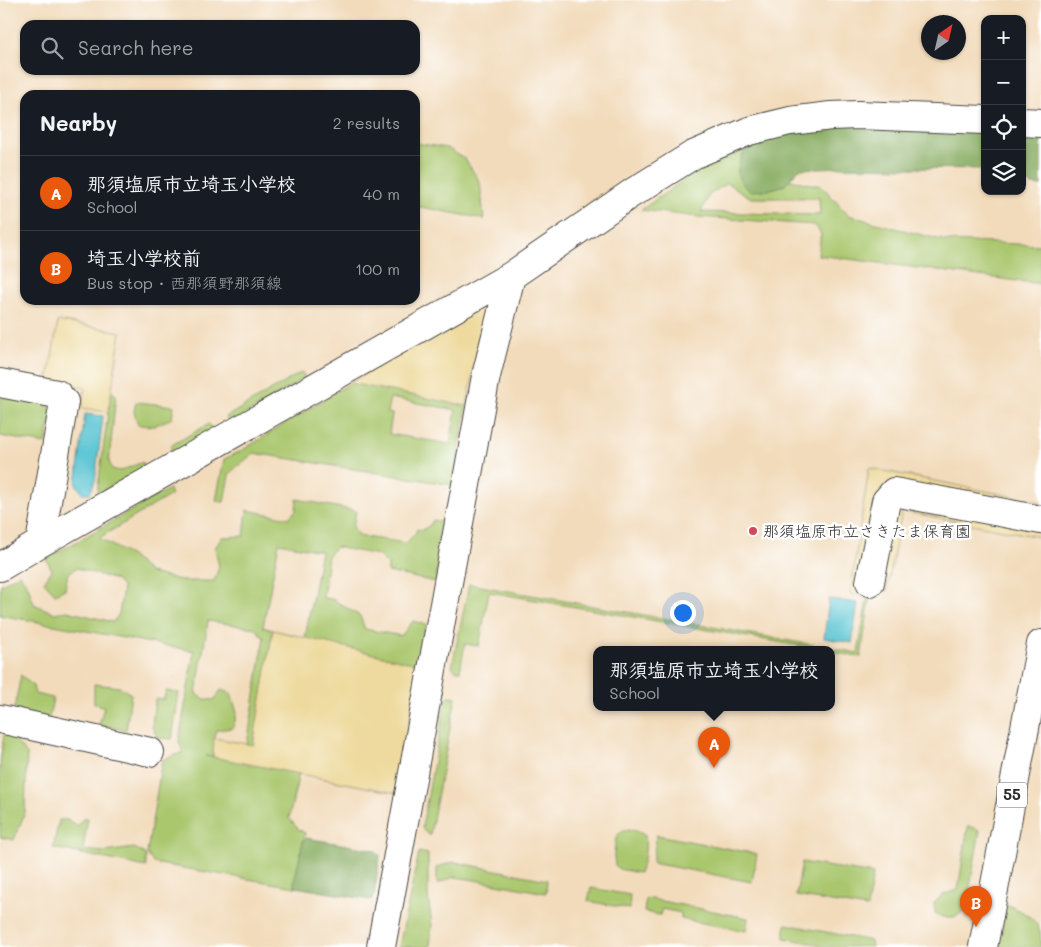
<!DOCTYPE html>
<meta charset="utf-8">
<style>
body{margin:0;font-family:Mali,"Klee One",sans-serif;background:#20242c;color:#f1f3f6}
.controls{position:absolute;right:15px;top:15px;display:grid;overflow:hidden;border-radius:10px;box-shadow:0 1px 4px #0004}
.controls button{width:45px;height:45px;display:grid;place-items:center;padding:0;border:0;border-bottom:1px solid #363941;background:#171b24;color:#f1f3f6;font:25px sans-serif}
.compass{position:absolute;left:921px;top:15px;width:45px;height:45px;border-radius:50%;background:#171b24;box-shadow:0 1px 4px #0004;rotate:34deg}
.you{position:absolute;left:682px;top:612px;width:18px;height:18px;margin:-12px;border:4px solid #fff;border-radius:50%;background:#1a73e8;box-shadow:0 0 0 8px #1a73e833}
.badge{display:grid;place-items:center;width:32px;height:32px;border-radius:50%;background:#ea580c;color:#fff;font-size:16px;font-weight:700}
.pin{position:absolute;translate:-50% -41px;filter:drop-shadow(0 1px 2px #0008)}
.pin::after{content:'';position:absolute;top:26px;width:18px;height:15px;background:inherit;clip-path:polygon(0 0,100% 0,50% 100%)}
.popup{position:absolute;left:593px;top:646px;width:242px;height:65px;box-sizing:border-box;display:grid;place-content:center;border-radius:10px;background:#171b24;filter:drop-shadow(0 1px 4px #0005);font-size:16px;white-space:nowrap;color:#9ea1a6}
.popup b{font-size:19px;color:#f1f3f6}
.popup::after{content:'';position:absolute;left:50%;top:100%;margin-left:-10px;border:10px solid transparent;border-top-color:#171b24}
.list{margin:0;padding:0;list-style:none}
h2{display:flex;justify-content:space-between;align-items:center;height:65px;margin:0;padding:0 20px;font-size:21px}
h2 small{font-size:16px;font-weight:400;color:#9ea1a6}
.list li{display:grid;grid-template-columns:32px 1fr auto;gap:15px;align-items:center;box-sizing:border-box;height:75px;padding:0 20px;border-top:1px solid #363941}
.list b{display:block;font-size:19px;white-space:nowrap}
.list p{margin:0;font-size:16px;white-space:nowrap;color:#9ea1a6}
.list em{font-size:16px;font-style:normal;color:#9ea1a6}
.icon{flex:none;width:28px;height:28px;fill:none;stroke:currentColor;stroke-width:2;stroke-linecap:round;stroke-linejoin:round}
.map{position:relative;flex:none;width:1041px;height:947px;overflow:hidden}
.search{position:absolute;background:#171b24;box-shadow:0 1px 4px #0004;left:20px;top:20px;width:400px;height:55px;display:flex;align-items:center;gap:12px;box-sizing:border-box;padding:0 18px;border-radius:15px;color:#9ea1a6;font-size:19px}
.panel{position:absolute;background:#171b24;box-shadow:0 1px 4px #0004;left:20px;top:90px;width:400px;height:215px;border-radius:15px}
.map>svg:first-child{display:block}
.green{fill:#aac76e;stroke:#6a794c;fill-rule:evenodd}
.forest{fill:#87ac61;stroke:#596c46}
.sand{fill:#eeda9e;stroke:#8c8264}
.water{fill:#57c3d1;stroke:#41777e}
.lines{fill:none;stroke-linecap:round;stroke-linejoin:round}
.minor-casing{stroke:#494541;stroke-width:30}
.major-casing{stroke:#494541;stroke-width:30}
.minor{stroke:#fff;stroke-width:28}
.major{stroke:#fff;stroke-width:28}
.poi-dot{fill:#d1495b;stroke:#fff;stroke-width:2}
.labels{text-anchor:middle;stroke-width:5;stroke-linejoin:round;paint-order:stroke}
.shield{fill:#fff;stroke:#6b6b6b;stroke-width:1}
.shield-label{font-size:15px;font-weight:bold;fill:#2b2b2b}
.poi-label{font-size:16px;fill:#2b2b2b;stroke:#fff;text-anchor:start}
</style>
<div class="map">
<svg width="1041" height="947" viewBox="0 0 1041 947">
<rect width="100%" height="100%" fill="#fff"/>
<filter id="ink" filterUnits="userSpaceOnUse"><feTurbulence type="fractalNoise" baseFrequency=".02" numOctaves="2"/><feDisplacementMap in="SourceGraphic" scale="10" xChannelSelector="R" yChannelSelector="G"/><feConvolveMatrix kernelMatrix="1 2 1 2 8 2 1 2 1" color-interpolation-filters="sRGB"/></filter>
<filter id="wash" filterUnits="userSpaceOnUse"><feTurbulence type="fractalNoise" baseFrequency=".0096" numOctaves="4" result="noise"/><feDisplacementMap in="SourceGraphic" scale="20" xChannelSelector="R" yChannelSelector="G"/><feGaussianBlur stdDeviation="1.12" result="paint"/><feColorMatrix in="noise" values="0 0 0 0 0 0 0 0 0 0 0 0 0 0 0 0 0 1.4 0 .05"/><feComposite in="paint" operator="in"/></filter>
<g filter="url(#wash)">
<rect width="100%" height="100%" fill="#f2dbbb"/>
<path class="green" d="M415,143L447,148L465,159L480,182L484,219L415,206Z
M748,149L742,156L785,185L790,180L822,186L848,215L887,226L946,241L1041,245V284L818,255L821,234L815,225L699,217L641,210L701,168ZM727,183L751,198H819L820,215L701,212L709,195Z
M302,372L305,378L230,424L226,417Z
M350,383L467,406L453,485L254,453L234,469L229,475L224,502L216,501L224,459L241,451ZM390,398L456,410L450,444L389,434L392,414L387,413Z
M111,391L116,395L109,461L112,469L120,471L143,462L145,468L97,494Z
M0,397L48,404L52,414L46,444L0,436Z
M136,402L174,406L172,418L154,426L138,425L134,411Z
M209,424L214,431L174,453L170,446Z
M169,489L171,495L99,538L131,556L150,573L184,581H214L219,567L215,548L222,537L244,536L247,510L289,518L296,510L297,499L356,511L353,527L358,536L406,543L415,534L417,529L423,530L431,524L433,520L443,522L445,526L435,582L388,572V565L378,555L336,547L328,555L323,598L332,599L360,616L365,629L401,636L413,621L427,625L420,665L305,638L321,551L279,543L263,627L273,630L253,745H247L264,638L255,628L208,621L196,694L205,699L214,700L221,690L231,693L237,713L233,728L216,730L213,757L206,756L299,773L289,818L298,829L305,833L295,887L153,863L147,853L162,760L183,752L179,742L194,651L0,615V585L19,574L28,586L34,604L54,613L67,611L113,622L119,614L123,588L116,580L77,568L68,573L65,589L55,594L44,582L52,570L46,559Z
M469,584L858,653L867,599L870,597L861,657L832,652V649H818L489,592L479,646L465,644L460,671H457L452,667Z
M21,675L33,686L35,694L53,698L49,718L14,710Z
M94,684L120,687L131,694L126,730L99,725L104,707L94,703Z
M166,691L179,693L172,739L157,738L152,726L155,699H164Z
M451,696L456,697L430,835L427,834L422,827L446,698Z
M4,735L14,736L17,743L27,754L25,812L14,840L0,837V761Z
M84,818H88L83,850L104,852L135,848L146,855V867L53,848L59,820H68L77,826Z
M968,826L980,830L966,909L956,917H942L935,913L934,903L944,894L958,890Z
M623,830H634L645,835C646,849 645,861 639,873L619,869L615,865L614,856L616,837Z
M657,835L757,854L752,882L652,863Z
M419,852L428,854V895L432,926L430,947H399Z
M454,862L547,880L546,893L469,879L454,877L437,884V867Z
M802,862L873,874L867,908L796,896Z
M591,888L630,895L629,909L588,901Z
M646,898L748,918L746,931L681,919V913L662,909L660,915L644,912Z
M1006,904C1019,910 1035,916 1040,931C1041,935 1041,942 1041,947H1000Z
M786,924L871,941L872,947H823L816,944L784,938Z"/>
<path class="forest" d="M826,123L985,129V169L840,167L799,169L785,185L768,190L750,191C741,183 735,177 739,165C740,161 741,157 743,154C757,136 805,128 826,123Z
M1022,131L1041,132V186L1032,185L1022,178Z
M306,838L375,850L380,856L374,896L371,900L295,887L294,882L303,841Z"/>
<path class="sand" d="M479,306L485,307V312L467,406L350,383Z
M58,321L121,332L108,412L82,408L85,387L48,380Z
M869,468L1041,502L1040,537L902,511L887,590L865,597L850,594Z
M273,630L420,665L396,793L213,757L214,738L253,745Z"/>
<path class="water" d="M85,414L103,416L95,481L90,493H82L76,484Z
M829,599L858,603L852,643L824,638Z"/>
</g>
<g filter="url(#ink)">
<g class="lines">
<defs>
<path id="minor" d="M1022,122L1041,123
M0,383L57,394L64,402L40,543
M0,567L40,543L511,276L632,193L693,155L749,131L790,121L831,116L858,115L985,120
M870,582L886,501L894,492L1041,520
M0,719L150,752
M381,947L486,376L511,276"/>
<path id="major" d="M983,947L1041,644"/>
</defs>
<use href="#minor" class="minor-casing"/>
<use href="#major" class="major-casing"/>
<use href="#minor" class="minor"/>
<use href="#major" class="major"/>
</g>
</g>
<circle class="poi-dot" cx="753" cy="531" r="5"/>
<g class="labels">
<rect class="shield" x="997" y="782.5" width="30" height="25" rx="4"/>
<g class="shield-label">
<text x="1012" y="800">55</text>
</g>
<g class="poi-label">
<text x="763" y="537">那須塩原市立さきたま保育園</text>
</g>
</g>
</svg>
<div class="controls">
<button>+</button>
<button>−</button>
<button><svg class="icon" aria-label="locate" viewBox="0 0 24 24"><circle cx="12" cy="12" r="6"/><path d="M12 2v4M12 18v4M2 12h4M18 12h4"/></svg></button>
<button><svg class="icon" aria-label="layers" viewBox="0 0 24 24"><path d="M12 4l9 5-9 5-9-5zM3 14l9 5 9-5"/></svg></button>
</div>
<svg class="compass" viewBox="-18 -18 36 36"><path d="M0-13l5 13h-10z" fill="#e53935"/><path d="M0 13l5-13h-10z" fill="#9ea1a6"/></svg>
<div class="you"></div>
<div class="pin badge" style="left:714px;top:768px">A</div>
<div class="popup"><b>那須塩原市立埼玉小学校</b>School</div>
<div class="pin badge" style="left:976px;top:927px">B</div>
<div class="search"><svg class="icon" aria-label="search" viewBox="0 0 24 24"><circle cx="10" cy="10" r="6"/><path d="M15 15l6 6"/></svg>Search here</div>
<section class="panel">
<h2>Nearby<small>2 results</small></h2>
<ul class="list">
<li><span class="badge">A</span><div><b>那須塩原市立埼玉小学校</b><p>School</p></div><em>40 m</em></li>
<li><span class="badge">B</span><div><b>埼玉小学校前</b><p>Bus stop · 西那須野那須線</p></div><em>100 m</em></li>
</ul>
</section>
</div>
